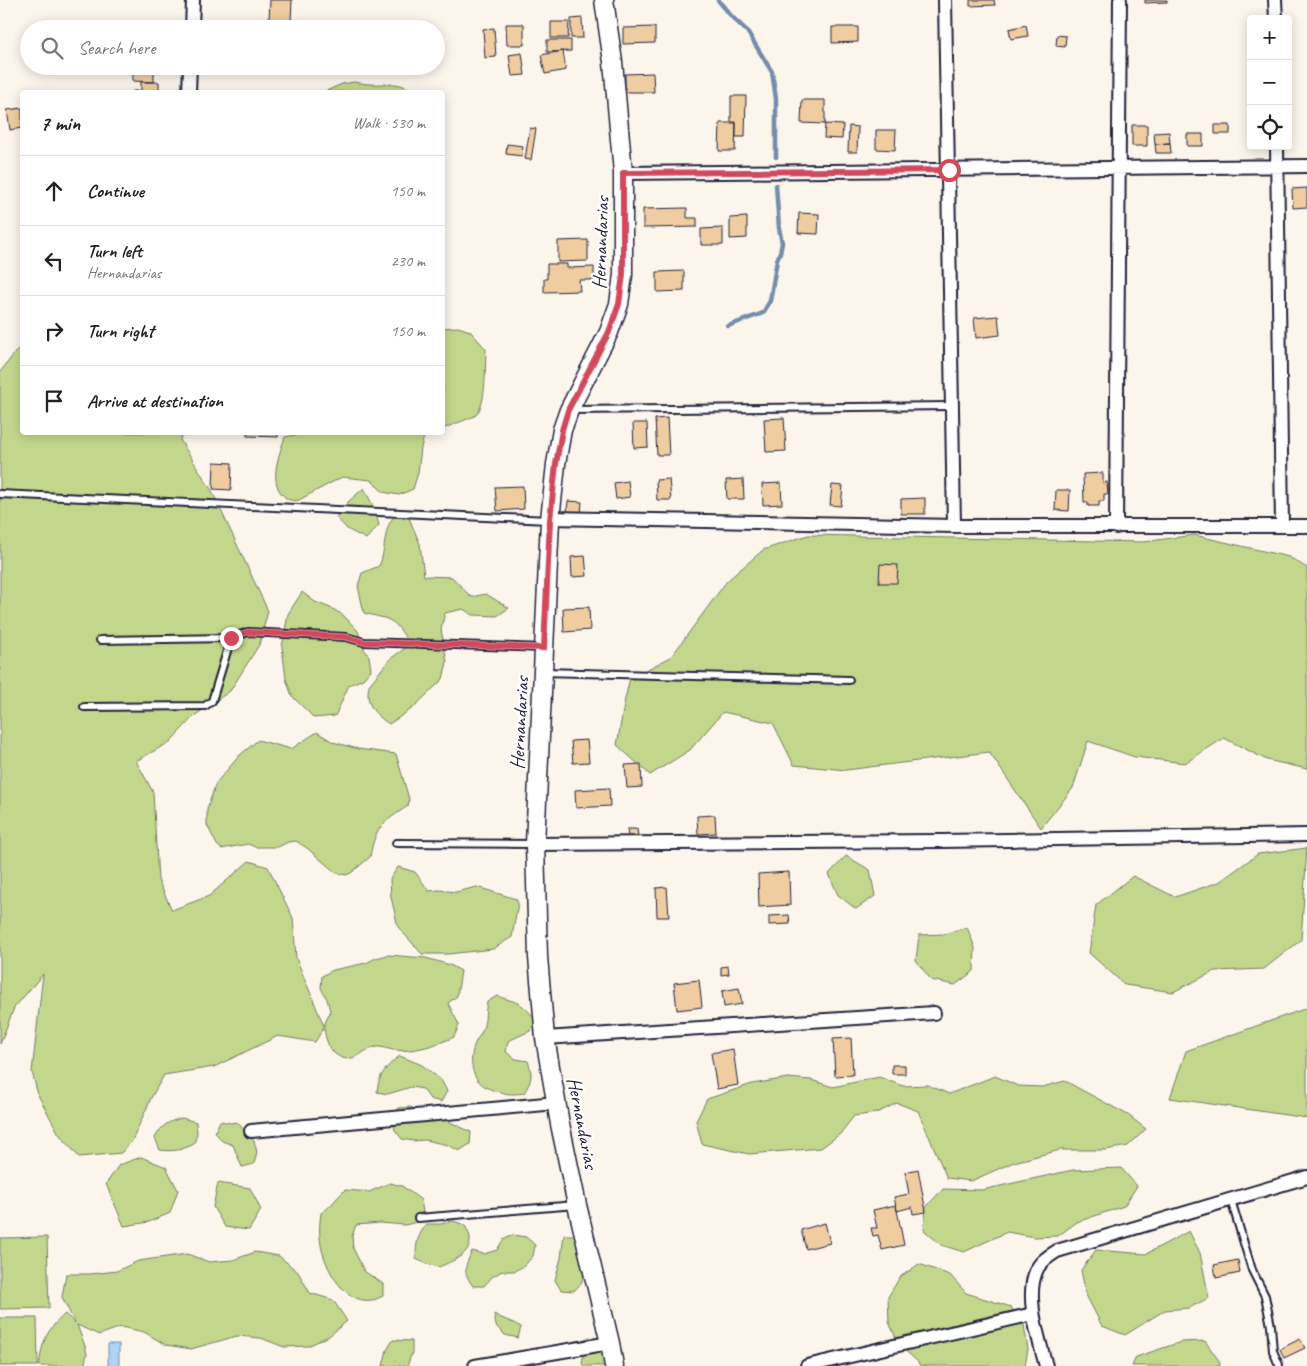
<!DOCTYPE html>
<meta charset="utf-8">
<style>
body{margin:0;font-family:Caveat,sans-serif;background:#f2f2f2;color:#222}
.controls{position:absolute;right:15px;top:15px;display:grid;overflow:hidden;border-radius:5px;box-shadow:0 2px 12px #0003}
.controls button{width:45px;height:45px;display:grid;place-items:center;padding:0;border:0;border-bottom:1px solid #e0e0e0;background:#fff;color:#222;font:25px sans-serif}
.stop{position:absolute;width:15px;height:15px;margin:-11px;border:4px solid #d1495b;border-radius:50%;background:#fff}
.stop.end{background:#d1495b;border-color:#fff;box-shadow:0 1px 5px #0008}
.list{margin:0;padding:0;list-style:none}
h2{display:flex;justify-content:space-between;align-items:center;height:65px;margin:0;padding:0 20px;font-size:21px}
h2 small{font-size:16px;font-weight:400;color:#767676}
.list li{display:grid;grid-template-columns:32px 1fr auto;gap:15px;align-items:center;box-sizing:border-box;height:70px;padding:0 20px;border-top:1px solid #e0e0e0}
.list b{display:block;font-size:19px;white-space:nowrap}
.list p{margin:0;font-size:16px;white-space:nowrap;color:#767676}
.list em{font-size:16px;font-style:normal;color:#767676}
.icon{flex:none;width:28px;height:28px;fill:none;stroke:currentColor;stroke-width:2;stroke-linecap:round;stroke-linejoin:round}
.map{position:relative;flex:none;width:1307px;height:1366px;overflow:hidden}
.search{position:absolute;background:#fff;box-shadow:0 2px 12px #0003;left:20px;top:20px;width:425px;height:55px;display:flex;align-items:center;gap:12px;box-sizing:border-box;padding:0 18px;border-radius:28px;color:#767676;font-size:19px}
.panel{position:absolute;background:#fff;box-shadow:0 2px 12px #0003;left:20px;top:90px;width:425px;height:345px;border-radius:5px}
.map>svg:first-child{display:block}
.green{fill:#c3d78c;stroke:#727c64}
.water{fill:#abd4f6;stroke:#748dab}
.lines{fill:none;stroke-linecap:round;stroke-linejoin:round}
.stream{stroke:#748dab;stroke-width:4.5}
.building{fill:#efcda0;stroke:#22223b}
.lane-casing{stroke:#22223b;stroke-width:10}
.street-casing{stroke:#22223b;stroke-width:16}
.secondary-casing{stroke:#22223b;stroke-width:21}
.lane{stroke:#fff;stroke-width:6}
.street{stroke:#fff;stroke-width:12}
.secondary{stroke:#fff;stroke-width:18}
.route{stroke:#d1495b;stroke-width:6}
.labels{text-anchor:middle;stroke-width:4.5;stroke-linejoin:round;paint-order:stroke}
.street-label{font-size:20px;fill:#22223b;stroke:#fff}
</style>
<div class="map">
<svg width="1307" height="1366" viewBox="0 0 1307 1366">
<rect width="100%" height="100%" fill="#fcf5ec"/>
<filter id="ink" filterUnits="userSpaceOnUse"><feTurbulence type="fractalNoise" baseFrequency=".02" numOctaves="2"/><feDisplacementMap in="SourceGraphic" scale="10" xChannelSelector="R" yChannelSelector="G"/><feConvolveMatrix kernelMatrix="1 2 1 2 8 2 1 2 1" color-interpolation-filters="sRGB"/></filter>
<g filter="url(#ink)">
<path class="green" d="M354,82C360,83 365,84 370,84C386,85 400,80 413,92H324L342,84Z
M458,327L470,331L486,349C485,364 487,404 476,415C472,418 448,426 443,429V328Z
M22,344V432L183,433L180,440L212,491L268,611L259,645L230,691L194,716L170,742L136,761L153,792L158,880L172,910L209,896L249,861L268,867L293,918L296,958L324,1026L330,1011L327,999L321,988L322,976L333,970L366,963L376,958L388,955L426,958L450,965L461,971L457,996L448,1003L459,1025L454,1037C439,1044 412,1053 394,1050C386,1049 380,1045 372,1048C361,1052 352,1063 340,1057C329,1052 325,1038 324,1027L315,1042L278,1036L214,1067L164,1075L152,1096L132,1141L121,1153L79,1157L59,1134L38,1095L32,1072L43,974L14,1008L0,1044V372Z
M308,433V432L433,433L424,436L421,448L418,473L413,489L399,495L383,492L371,480L342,477L297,501C293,500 288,500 286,498C267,484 279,455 285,437Z
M364,488L375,510L379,525L366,539L347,529L336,517L348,502Z
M397,514L409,518L420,544L424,576L452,577L471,597L486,594L509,608L497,616L473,615L463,609L445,613L441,629L447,662L443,679L413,708L389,724C374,714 365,704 369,685L390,659L404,649L406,639C401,630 395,621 384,618C377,616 371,615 364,613L358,586L362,573L379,566C387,550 382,525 397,514Z
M808,535L1143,542L1194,535L1289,557L1307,568V769L1267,760L1224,738L1185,763L1135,757L1088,741L1073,788L1041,828L989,752L846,770L794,765L773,723L723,712L690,750L650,775L617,745L625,699L630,678L671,657L727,581L763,550Z
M302,592L315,602L333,609L344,616L358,631L364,649L369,656L371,670L363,679L349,685L335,716L314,718L292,696L286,679L282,647L288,614Z
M317,732L333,742L358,749L396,754L409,799L408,806C384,822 375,826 370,857L351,873L346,875L335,872L307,848L296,841L288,842L278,847H255L248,844L221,849L217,845L207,825V809L216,783L240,755L258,740L291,749Z
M1307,848L1301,940L1264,969L1215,971L1173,992L1125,985L1089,953L1096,905L1133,876L1175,897L1219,882L1258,854Z
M846,856L870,870L875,896L856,909L838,895L829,874Z
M398,867L415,872L429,891L439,890L456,892L477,887L516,899L518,903L512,937L493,949L448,954H422L398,927L391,897L390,879Z
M967,927L975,948L974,971L955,985L931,980L916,960L919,935L944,934Z
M497,996C518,1003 523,1002 536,1021L530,1031L508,1041L506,1052L516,1059L528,1061C533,1075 532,1080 524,1093C510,1095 507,1094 493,1090C473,1084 468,1065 474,1046C476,1039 483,1033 484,1025C486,1018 485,1010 487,1002Z
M1307,1008V1118L1170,1098L1186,1051Z
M400,1056L422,1065L441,1080L447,1091L441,1102L430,1099L423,1089L411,1087L388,1094L377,1092C378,1076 387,1065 400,1056Z
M995,1076L1018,1086L1042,1087L1065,1081L1128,1115L1146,1129L1128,1146L1105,1150H1060L1014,1162L971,1181L947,1178L918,1111L897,1103L877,1113L854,1116L840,1134L821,1148L749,1154L702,1144L696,1121L707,1099L752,1084L788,1078L811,1080L833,1087L879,1077L903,1086L928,1085L949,1094Z
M410,1107L448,1121L471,1132L470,1144L459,1151L448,1145L425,1140L413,1141L402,1139L395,1130L392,1118L399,1108Z
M182,1118L196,1122L197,1133L194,1144C182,1150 173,1152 160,1150L155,1138C162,1125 167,1122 182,1118Z
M220,1121L231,1123L237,1122L254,1141L257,1152L254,1164L242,1167L233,1145L222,1141L215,1132Z
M141,1157L166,1167L178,1190L170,1213L149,1222L124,1226L106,1184L119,1165Z
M1121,1168L1137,1186L1124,1206L1077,1222L1058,1236L1034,1237L1007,1232L964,1252L941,1245L924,1230L926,1207L943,1189L982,1190L1073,1170Z
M218,1183L250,1188L261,1210L249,1230L225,1227L213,1207Z
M390,1183L402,1186L421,1200L423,1212L417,1222L405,1225L380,1223L356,1225L352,1236L353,1248L364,1271L383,1284V1296C380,1297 376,1300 372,1300C342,1305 321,1261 320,1237C319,1229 320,1221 321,1213C331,1207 336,1198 345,1190L369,1192Z
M453,1221L465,1225C466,1228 469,1233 470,1237C472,1255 452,1261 439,1267L427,1264L416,1259C416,1243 417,1236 427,1224H441Z
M1189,1231L1200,1253L1209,1298L1189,1308L1165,1310L1125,1335L1102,1326L1086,1295L1081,1270L1096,1250L1146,1254Z
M513,1235L526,1237L535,1245L533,1256L524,1266L514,1271H502L492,1277L484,1286H473C462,1271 465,1267 472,1251L484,1254L497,1250L503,1240Z
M564,1235H576C580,1247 587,1269 582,1281C581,1285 576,1288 574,1291L561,1290L555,1280L561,1258Z
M47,1237L49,1308L0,1309V1238Z
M255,1252L279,1256L298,1272L310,1293L333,1300L347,1321L329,1336L308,1346L284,1347L261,1338L237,1336L191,1349L166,1345L144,1332L121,1327L99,1335L77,1325L85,1346L87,1354L84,1366H39C43,1340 45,1332 65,1314L75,1323L62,1297L66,1274H90L117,1271L138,1261L187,1254L209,1262L233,1260Z
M919,1264L950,1275L966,1293L1011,1307L1024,1325L1028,1349L1025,1366H920L918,1362L899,1345L889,1322L888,1297L900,1277Z
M494,1314C503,1320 512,1321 521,1327L518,1338L505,1335L496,1326Z
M0,1318H37L38,1366H0Z
M590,1337L602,1343L607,1366H584L582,1364L584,1351L579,1341Z
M393,1340L412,1341V1353L407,1366H383L387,1350Z
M1205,1341L1220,1362V1366H1132L1136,1357L1181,1342Z"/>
<path class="water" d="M108,1344H119V1366H108Z"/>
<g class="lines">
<path class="stream" d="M718,0L732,17L747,31L772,72L776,99V157
M728,326L763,313L770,301L777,260L780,253L782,243L779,228L776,185"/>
</g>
<path class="building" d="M270,0H292L291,21L269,20Z
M970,0H994L995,5L970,6Z
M1145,0H1167V2L1145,3Z
M582,18L583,38H571V19Z
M551,22H569L568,38H551Z
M506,24H524V45H507Z
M1026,25L1028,36L1011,39L1009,29Z
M655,27V43L623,44V28Z
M832,27H858V42L832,43Z
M494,28L496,57L485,58L483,29Z
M1057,35L1066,36L1065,47L1056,46Z
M547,40H571V51L547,52Z
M563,51L566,70L545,74L541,55Z
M522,53L525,75L512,76L509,55Z
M133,66H154V82L133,81Z
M653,73L654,92H625V74Z
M141,82H159V92H133V91H141Z
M731,96H746L745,137H736V122H731Z
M802,100H825V124L801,123Z
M22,108V128L10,130L7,110Z
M720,123H736L735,151H719Z
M825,124L843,125L842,139L824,138Z
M1132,125H1147V146H1132Z
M1215,125H1230V134H1215Z
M849,126L858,127L857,152H848Z
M530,128L536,129L531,160L525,159Z
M876,130H896L895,150L876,149Z
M1169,132L1170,143L1155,144L1154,133Z
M1187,134H1203V146H1187Z
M1170,143L1171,153H1156L1155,144Z
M507,144L523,146L522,156L506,154Z
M1307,188V207L1293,208L1292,189Z
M687,208V218H697V227L643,228V209Z
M799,213L819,214L818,234L798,233Z
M747,217V238L730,239V218Z
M723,228V245H701V229Z
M588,240V261L558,262V241Z
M547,264H567V268L594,267V280H579L580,291L544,292V279H547Z
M684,271V291L657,292V272Z
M998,316L1000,335L976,338L974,318Z
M667,418L669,455H657L655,419Z
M784,418L786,451L766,452L764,419Z
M633,423H647L648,447L634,448Z
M247,432H278V437L247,436Z
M214,462L232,463L231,490L213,489Z
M1103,473V483L1107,482L1108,494H1104V501H1099V506H1088V502H1084L1083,474Z
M669,479L671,500H657L656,480Z
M743,479L744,499H727L726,480Z
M628,481L630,497L616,499L614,483Z
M781,483L782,504L763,505L762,484Z
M832,485L843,486L841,506L830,505Z
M523,486L524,509L497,511L495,487Z
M1056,490H1070L1069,511L1055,510Z
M925,498V514H901V499Z
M568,501L582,502L581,513L567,512Z
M585,556L587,576L572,577L571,557Z
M880,564L898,565L897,583H879Z
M589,607L590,630L564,632L563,608Z
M587,740L589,762L573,763L571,741Z
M641,764L642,787L627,788L625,765Z
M609,788L610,806L576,808L575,790Z
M715,815L716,833L698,834L697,816Z
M627,829H637L638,837H628Z
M789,872L790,905L759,907L758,874Z
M667,887L669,917H657L656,888Z
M789,915L790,924L769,925V916Z
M728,966L729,974L721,975V967Z
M699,980L702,1007L677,1010L674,983Z
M739,988L742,1004L724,1007L722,991Z
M851,1038L853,1075L835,1076L833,1039Z
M733,1049L738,1085L717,1089L711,1053Z
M892,1065H905V1074H892Z
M918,1169L926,1212L913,1214L912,1207L897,1211L894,1197L909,1194L905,1172Z
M896,1205L904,1245L882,1250L878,1235L873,1236L871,1228H877L873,1210Z
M825,1223L830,1243L806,1249L801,1230Z
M1238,1260L1240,1273L1216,1278L1214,1265Z
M1300,1339L1305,1348L1284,1358L1280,1349Z"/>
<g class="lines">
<defs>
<path id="lane" d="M571,410L953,406
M0,494L548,520
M100,640L231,638L248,632L346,637L364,642L544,648
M543,672L849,680
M84,707L205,706L212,701L231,638
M396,843L535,844
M1231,1200L1252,1270L1265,1296L1271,1326L1273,1351L1279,1365
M418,1218L576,1205"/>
<path id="street" d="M945,0L954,526
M1275,0L1276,19
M192,29L193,0
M189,92L190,66
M1277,146L1282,526
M623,173L1307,166
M550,518L954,526H1307
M1116,527L1120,0
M535,844L941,841L1307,835
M545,1038L934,1013
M251,1131L556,1103
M475,1366L610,1343
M807,1366L1033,1314
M1046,1366C1039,1339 1024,1296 1037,1269C1041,1261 1049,1256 1057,1251L1307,1177"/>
<path id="secondary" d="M604,0L613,62L623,173V275L619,304L609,332L569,410L562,430L556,464L550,520L535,844L538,957L545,1038L560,1124L577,1205L610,1343L614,1366"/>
</defs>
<use href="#lane" class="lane-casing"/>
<use href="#street" class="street-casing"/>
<use href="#secondary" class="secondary-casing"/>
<use href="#lane" class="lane"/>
<use href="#street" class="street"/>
<use href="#secondary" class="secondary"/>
</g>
</g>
<g class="lines" filter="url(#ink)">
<path class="route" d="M231,638L248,632L346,637L364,642L544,648L550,520L556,464L562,430L568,410L609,332L619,304L623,275V173L949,170"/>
</g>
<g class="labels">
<g class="street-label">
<text transform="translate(600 243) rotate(-88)" y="7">Hernandarias</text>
<text transform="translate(519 723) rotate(-87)" y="7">Hernandarias</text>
<text transform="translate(583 1123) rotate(79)" y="7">Hernandarias</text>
</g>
</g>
</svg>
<div class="controls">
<button>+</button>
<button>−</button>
<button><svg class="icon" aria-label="locate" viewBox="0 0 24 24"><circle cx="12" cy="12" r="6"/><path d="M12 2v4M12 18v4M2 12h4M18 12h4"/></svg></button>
</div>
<div class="stop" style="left:949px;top:170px"></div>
<div class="stop end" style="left:231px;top:638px"></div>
<div class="search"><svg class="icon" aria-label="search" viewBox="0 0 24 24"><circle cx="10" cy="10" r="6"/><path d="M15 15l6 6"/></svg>Search here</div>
<section class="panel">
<h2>7 min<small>Walk · 530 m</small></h2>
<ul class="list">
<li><svg class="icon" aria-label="ahead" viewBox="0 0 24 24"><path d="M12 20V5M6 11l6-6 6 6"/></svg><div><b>Continue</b></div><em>150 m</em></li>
<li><svg class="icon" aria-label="left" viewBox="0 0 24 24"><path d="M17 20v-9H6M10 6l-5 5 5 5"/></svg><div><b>Turn left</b><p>Hernandarias</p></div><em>230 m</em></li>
<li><svg class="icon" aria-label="right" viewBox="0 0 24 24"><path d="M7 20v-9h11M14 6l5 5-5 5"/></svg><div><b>Turn right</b></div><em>150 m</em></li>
<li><svg class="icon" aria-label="arrive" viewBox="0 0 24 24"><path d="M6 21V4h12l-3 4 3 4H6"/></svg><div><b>Arrive at destination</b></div></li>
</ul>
</section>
</div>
